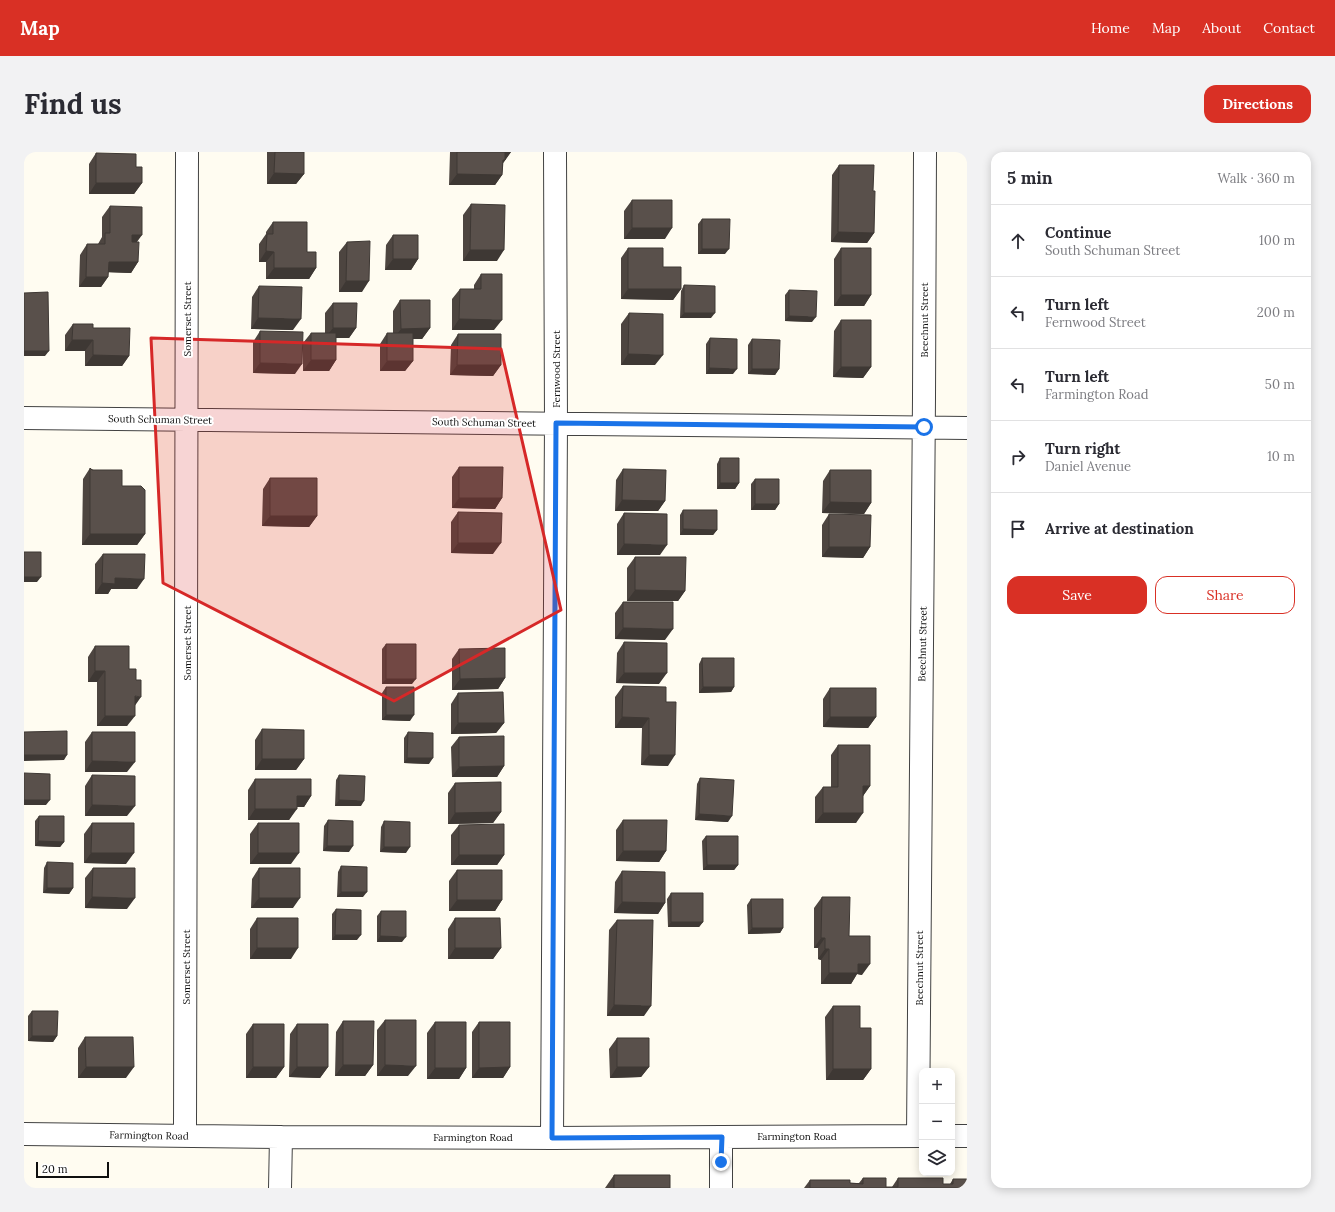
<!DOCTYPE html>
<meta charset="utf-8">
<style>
body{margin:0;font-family:Lora,serif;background:#f2f2f3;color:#2b2b33}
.controls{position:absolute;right:12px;bottom:12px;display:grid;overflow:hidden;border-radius:8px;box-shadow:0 2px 10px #0003}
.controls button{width:36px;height:36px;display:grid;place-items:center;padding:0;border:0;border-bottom:1px solid #e1e1e2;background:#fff;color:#2b2b33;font:20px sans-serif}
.scale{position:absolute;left:12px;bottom:10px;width:73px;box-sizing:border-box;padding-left:4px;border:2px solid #0f0f0f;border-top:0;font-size:11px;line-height:14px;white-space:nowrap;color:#0f0f0f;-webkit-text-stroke:3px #fff;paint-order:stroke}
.stop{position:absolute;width:12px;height:12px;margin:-9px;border:3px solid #1a73e8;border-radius:50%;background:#fff}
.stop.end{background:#1a73e8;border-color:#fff;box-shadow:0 1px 4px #0008}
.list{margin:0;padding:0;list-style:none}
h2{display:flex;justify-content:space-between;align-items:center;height:52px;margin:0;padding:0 16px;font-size:17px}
h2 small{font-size:13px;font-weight:400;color:#7c7c81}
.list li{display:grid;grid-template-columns:26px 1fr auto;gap:12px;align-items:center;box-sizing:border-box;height:72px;padding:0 16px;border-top:1px solid #e1e1e2}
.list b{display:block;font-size:15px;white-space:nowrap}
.list p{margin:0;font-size:13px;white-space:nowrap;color:#7c7c81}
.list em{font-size:13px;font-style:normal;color:#7c7c81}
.actions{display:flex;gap:8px;padding:12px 16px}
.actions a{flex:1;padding:9px 0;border:1px solid #d93025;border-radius:12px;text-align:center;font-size:14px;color:#d93025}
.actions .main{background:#d93025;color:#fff}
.icon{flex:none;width:22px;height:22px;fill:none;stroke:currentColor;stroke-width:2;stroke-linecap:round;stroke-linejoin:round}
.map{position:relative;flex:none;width:943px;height:1036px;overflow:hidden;border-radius:12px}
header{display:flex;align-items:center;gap:24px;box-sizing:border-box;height:56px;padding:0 20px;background:#d93025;color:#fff}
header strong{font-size:19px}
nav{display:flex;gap:22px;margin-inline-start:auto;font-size:14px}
.intro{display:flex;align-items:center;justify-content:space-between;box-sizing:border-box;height:96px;padding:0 24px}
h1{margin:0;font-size:28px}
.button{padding:10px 18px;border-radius:12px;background:#d93025;color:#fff;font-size:14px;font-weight:700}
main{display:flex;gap:24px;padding:0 24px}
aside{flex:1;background:#fff;border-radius:12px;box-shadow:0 2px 10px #0003}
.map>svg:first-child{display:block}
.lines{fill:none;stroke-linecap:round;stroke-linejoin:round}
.street-casing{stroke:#424242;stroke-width:24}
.street{stroke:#fff;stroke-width:22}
.wall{fill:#4d4540}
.shaded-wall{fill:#3e3834}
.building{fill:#59504b;stroke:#3e3834}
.route{stroke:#1a73e8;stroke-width:5}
.marked{fill:#d62828;fill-opacity:0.2;stroke:#d62828;stroke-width:3;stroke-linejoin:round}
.labels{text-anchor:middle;stroke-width:4;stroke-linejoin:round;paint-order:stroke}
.street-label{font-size:10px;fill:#0f0f0f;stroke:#fff}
</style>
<header>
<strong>Map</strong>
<nav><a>Home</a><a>Map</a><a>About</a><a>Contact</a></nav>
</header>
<div class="intro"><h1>Find us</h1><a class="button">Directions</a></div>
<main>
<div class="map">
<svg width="943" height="1036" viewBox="0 0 943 1036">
<rect width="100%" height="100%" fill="#fffcf1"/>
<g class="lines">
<defs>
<path id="street" d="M0,266L943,276
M0,982L257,985L528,986L898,984
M161,983L163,0
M894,984L900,246L901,0
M928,984H943
M528,986L532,271L531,0
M256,1036L257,985
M697,1036V985"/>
</defs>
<use href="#street" class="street-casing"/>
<use href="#street" class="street"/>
</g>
<path class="wall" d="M243,0H280V22L272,32H243Z
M426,0H487L480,10L479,11L478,23L471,33H425Z
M72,1L112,15L118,31L110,42H65V12Z
M815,13L849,39L850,81L843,91L807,90L808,23Z
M608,48L641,87H600V59Z
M447,52L473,109H439V63Z
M86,54L113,90L114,110L107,121L84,120V125L77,135H55L56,103L63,92H74L78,85V65Z
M678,67L701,102H674V72Z
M249,70L283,100L292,116L285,127H242V110H235V92L242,82V80Z
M369,83L394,107L387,118H361L362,93Z
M323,90L338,140H315V100Z
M604,96L639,115L657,137L649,148L597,147V106Z
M817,96L847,143L840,154H810V107Z
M457,122L470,178H428V147L436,137H450V133Z
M660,133L687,166H656L657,139Z
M235,134L269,178L227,177L228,145Z
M765,138L788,170L761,169V143Z
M376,148L406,176L398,187H389V209L381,219H356V192L363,181H369V159Z
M309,151L332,176L325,186H312V208L305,219H279V191L287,181H301V161Z
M605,161L631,213H597V172Z
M817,168L847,215L839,226L809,225L810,179Z
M49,172L69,176L105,204L98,214H61V199H41V183Z
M236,179L271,222L229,221V190Z
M434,182L477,213L469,224L426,223L427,193Z
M686,186L709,222H682V192Z
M728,187L755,217L751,223L724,222V193Z
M696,306L715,331L711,337H693V312Z
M435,315L478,346L471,357L428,356V325Z
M66,316L98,334L121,382L113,393H58L59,327Z
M599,317L641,349L634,359H591L592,328Z
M806,318L847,351L840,362L798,361L799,329Z
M246,326L293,364L285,375L238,374L239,337Z
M731,327L755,352L751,358H727V332Z
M659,358L693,378L689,383H656V363Z
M434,360L469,402L427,401V370Z
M600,361L636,403H593V372Z
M805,362L846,395L839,406L798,405V373Z
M79,402L113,437H87L84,442H71V412Z
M611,405L661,439L654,449H603V416Z
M599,450L641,488L591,487V461Z
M600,490L635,532L592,531L593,501Z
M362,492L388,532H358V497Z
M71,494L105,517L111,554L103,574H73V530H64V505Z
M435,497L481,526L474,537L428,538V507Z
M678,506L710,535L707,540L675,541V512Z
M599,534L642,550L644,614L617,613L618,576H591V545Z
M362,535L386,569L358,568V541Z
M806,536L852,565L844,576L799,575V547Z
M434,541L480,571L472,581L427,582V552Z
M238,577L280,607L272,618H231V588Z
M68,580L103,620H61V590Z
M384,580L405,612L380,611V586Z
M435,585L480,614L473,625H428L427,595Z
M814,593L846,634L839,644L832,671H791V645L799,635H807V603Z
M68,623L103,664H61V634Z
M315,623L337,654H311L312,628Z
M676,626L704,670L671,668L673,632Z
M231,627L287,644L280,655H273L265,668H224V638Z
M431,631L477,660L469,671L424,672V641Z
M15,664L40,690L36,695L11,694V669Z
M304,668L325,700L299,699L300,674Z
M599,668L642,699L635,710L592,709V678Z
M360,669L382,701L356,700L357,675Z
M68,671L102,712L60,711V682Z
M234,671L267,712H226V682Z
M435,673L480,703L473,713H427V683Z
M682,684L714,713L710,718H679L678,689Z
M23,710L49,736L45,742L19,741L20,716Z
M317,714L339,745H313L314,720Z
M69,716L103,757L61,756V726Z
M235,716L269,756H227L228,727Z
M433,718L478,748L471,759H425V729Z
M598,719L641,751L634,762L590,761L591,730Z
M647,741L679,770L675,775H644L643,747Z
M798,745L825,784L838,823L833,822L827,832H797V808L794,807V796H790V756Z
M727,747L759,776L756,781L724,782L723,753Z
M312,757L333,788H308V762Z
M357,759L378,790H353V764Z
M233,766L267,807H226V777Z
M431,766L477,796L469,807H424V777Z
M593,768L620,864H583L585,778Z
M809,854L836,876L847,917L839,928H802L801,865Z
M8,859L33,884L29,890L4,889V864Z
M361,868L384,924H353V878Z
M319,869L349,913L341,924H311L312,880Z
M411,870L442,916L435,927H403V881Z
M455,870L486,915L479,926H448V880Z
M229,872L260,915L252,926H222V882Z
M273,872L304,915L296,926L265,925L266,882Z
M61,885L102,926H54V896Z
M593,886L625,915L617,925L586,926L585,897Z
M590,1023L646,1036H581Z
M839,1026L862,1035H868L874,1026L919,1032H926L929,1027L943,1036H780L786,1028L826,1031H835Z"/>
<path class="shaded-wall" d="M480,0H487L473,19Z
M250,21L280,22L272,32H243Z
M433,22L478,23L471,33H425Z
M72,31H118L110,42H65Z
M608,76H648L641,87H600Z
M814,80L850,81L843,91L807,90Z
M108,83H118L110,94H101Z
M678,97H705L701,102H674Z
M446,98H480L473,109H439Z
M242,99L250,100L242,110H235Z
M369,107H394L387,118H361Z
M85,110H114L107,121L77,120Z
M250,116H292L285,127H242Z
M62,125H84L77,135H55Z
M322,129H345L338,140H315Z
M604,137H657L649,148L597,147Z
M817,143H847L840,154H810Z
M660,161H691L687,166H656Z
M765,164L792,165L788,170L761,169Z
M234,166L277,167L269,178L227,177Z
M435,167L478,168L470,178H428Z
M309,176H332L325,186H301Z
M406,176L398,187H369L377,177Z
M48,188H69L61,199H41Z
M0,199H25L21,204H0Z
M604,202L639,203L631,213H597Z
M69,203L105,204L98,214H61Z
M287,208H312L305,219H279Z
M363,209H389L381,219H356Z
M236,211L278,212L271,222L229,221Z
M433,213H477L469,224L426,223Z
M817,215H847L839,226L809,225Z
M685,216L713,217L709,222H682Z
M728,217H755L751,223L724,222Z
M696,331H715L711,337H693Z
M435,346H478L471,357L428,356Z
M598,348L641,349L634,359H591Z
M806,350L847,351L840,362L798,361Z
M731,352H755L751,358H727Z
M246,364H293L285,375L238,374Z
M659,377L693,378L689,383H656Z
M66,382H121L113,393H58Z
M434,391H477L469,402L427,401Z
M600,392L643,393L636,403H593Z
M805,395H846L839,406L798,405Z
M0,425H17L13,430H0Z
M91,426L120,427L113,437H87L84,442H71L78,431Z
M611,438L661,439L654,449H603Z
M599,476L649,477L641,488L591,487Z
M71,519H81L73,530H64Z
M600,521H643L635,532L592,531Z
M481,526L474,537L428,538L436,527Z
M362,527H392L388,532H358Z
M679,535H710L707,540L675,541Z
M111,544L117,545L110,555Z
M362,563H390L386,569L358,568Z
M81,564H111L103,574H73Z
M598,565L625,566L618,576H591Z
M806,565H852L844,576L799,575Z
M434,571H480L472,581L427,582Z
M0,603H43L40,608L0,609Z
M625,603H651L644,614L617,613Z
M383,606H409L405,612L380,611Z
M238,607H280L272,618H231Z
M68,609L111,610L103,620H61Z
M480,614L473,625H428L435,615Z
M839,634H846L839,644Z
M273,644H287L280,655H265Z
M0,648H26L22,653H0Z
M315,648L340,649L337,654H311Z
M68,653L111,654L103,664H61Z
M231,657H273L265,668H224Z
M477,660L469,671L424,672L431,661Z
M799,661H839L832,671H791Z
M675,662L708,664L704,670L671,668Z
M14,689L40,690L36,695L11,694Z
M303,694H329L325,700L299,699Z
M360,695H386L382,701L356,700Z
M599,699H642L635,710L592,709Z
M67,701H110L102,712L60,711Z
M234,701H275L267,712H226Z
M435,703H480L473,713H427Z
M683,713H714L710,718H679Z
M23,736H49L45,742L19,741Z
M317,740H343L339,745H313Z
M68,745L111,746L103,757L61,756Z
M235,746H276L269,756H227Z
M433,748H478L471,759H425Z
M598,750L641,751L634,762L590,761Z
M647,770H679L675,775H644Z
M728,776H759L756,781L724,782Z
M311,783H337L333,788H308Z
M356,784L382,785L378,790H353Z
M797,786H801L794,796H790Z
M233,796H274L267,807H226Z
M431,796H477L469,807H424Z
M801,797H805L797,808L794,807Z
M834,812H846L838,823L833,822L827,832H797L805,821Z
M590,853L627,854L620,864H583Z
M8,884H33L29,890L4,889Z
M319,913H349L341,924H311Z
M361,913L392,914L384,924H353Z
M62,915H110L102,926H54Z
M229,915H260L252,926H222Z
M273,915H304L296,926L265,925Z
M486,915L479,926H448L455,916Z
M593,915H625L617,925L586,926Z
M411,916H442L435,927H403Z
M809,917H847L839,928H802Z"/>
<path class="building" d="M251,0H280V22L250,21Z
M433,0H481V8H479L478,23L433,22Z
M72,1L112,2V15H118V31H72Z
M815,13H850L849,39H851L850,81L814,80Z
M608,48H648V76H608Z
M447,52L481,53L480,98H446Z
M86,54L118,55V83H108V90H115L114,110H85L84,125H62L63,92H81V81H86Z
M678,67H706L705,97H678Z
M249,70H283V100H292V116H250V100L242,99L243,82H249Z
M369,83H394V107H369Z
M346,89L345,129H322L323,90Z
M604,96H639V115H657V137H604Z
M817,96H847V143H817Z
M457,122H478V168L435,167L436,137H457Z
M660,133L691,134V161H660Z
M235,134L278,135L277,167L234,166Z
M765,138L793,139L792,165L765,164Z
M24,140L25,199H0V141Z
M376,148H406V176L377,177Z
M309,151H333L332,176H309Z
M605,161L639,162V203L604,202Z
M817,168H847V215H817Z
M49,172H69V176H106L105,204L69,203V188H48Z
M236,179L279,180L278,212L236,211Z
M287,181H312V208H287Z
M363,181H389V209H363Z
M434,182H477V213H433Z
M686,186L713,187V217L685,216Z
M728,187L756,188L755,217H728Z
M696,306H715V331H696Z
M435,315H479L478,346H435Z
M66,316L68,318H98V334H117L121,338V382H66Z
M599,317L642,318L641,349L598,348Z
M806,318H847V351L806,350Z
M246,326H293V364H246Z
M731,327H755V352H731Z
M659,358H693V378L659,377Z
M434,360L478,361L477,391H434Z
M600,361L643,362V393L600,392Z
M805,362L847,363L846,395H805Z
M0,400H17V425H0Z
M79,402H121L120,427L91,426V432L78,431Z
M611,405H662L661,439L611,438Z
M599,450H649V477L599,476Z
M600,490L643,491V521H600Z
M362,492H392V527H362Z
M71,494H105V517H112V528H117V545L111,544V564H81V519H71Z
M481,496V526L436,527L435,497Z
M678,506H710V535H679Z
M599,534L642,535V550H652L651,603H625V566L598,565Z
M362,535H390V563H362Z
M806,536H852V565H806Z
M479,540L480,571H434V541Z
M238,577L280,578V607H238Z
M43,579V603H0V580Z
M68,580H111V610L68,609Z
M384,580L409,581V606H383Z
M480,584V614L435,615V585Z
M814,593H846V634H839V661H799V635H814Z
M0,621L26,622V648H0Z
M68,623L111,624V654L68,653Z
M315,623L341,624L340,649L315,648Z
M676,626L710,628L708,664L675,662Z
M231,627H287V644H273V657H231Z
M477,630V660L431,661V631Z
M15,664H40V690L14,689Z
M304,668L329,669V694H303Z
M599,668H643L642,699H599Z
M360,669L386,670V695H360Z
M68,671H110V701H67Z
M234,671H275V701H234Z
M480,672V703H435V673Z
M682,684H714V713H683Z
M23,710L49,711V736H23Z
M317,714L343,715V740H317Z
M69,716H111V746L68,745Z
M235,716H276V746H235Z
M433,718H478V748H433Z
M598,719L641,720V751L598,750Z
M647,741H679V770H647Z
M798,745H826L825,784H846V812H834V821H805V797H801V786H797Z
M727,747H759V776H728Z
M312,757L337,758V783H311Z
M357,759H382V785L356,784Z
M233,766H274V796H233Z
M431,766H476L477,796H431Z
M593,768H629L627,854L590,853Z
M809,854H836V876H847V917H809Z
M8,859H34L33,884H8Z
M361,868H392V914L361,913Z
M319,869H350L349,913H319Z
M411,870H442V916H411Z
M455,870H486V915L455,916Z
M229,872H260V915H229Z
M273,872H304V915H273Z
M61,885H109L110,915H62Z
M593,886H625V915H593Z
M590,1023H646V1036H590Z
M839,1026H862V1035H874V1026H919V1032H929V1027H943V1036H786V1028H826V1031L839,1032Z"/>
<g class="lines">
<path class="route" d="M697,1010L698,985L528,986L532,271L900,275"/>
</g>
<path class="marked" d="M127,186L477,197L537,458L370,549L139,431Z"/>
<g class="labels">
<g class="street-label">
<text transform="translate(163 167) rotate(-90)" y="4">Somerset Street</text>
<text transform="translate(900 168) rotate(-90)" y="4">Beechnut Street</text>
<text transform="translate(532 217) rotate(-90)" y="4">Fernwood Street</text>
<text transform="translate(136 267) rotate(1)" y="4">South Schuman Street</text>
<text transform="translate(460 270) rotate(1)" y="4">South Schuman Street</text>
<text transform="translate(163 491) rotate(-90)" y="4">Somerset Street</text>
<text transform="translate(898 492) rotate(-89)" y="4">Beechnut Street</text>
<text transform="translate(162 815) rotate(-90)" y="4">Somerset Street</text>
<text transform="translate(895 816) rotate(-90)" y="4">Beechnut Street</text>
<text transform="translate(125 983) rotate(1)" y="4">Farmington Road</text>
<text x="773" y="988">Farmington Road</text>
<text x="449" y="989">Farmington Road</text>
</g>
</g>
</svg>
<div class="controls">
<button>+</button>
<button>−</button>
<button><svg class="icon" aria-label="layers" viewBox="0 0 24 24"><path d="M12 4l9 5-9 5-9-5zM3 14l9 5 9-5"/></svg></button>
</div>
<div class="scale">20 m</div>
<div class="stop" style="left:900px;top:275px"></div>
<div class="stop end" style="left:697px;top:1010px"></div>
</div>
<aside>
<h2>5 min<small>Walk · 360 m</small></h2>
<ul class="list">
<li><svg class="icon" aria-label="ahead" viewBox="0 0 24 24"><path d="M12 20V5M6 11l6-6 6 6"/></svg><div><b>Continue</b><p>South Schuman Street</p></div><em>100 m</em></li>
<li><svg class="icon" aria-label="left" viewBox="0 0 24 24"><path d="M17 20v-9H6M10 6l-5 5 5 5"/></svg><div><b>Turn left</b><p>Fernwood Street</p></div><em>200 m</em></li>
<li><svg class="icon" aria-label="left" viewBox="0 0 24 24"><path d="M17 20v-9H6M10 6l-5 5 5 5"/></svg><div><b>Turn left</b><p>Farmington Road</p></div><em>50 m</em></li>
<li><svg class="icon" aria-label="right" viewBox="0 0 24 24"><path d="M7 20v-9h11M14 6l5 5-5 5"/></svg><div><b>Turn right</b><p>Daniel Avenue</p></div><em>10 m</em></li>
<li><svg class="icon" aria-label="arrive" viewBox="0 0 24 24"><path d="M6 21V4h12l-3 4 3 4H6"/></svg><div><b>Arrive at destination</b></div></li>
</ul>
<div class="actions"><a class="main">Save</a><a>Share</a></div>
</aside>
</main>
